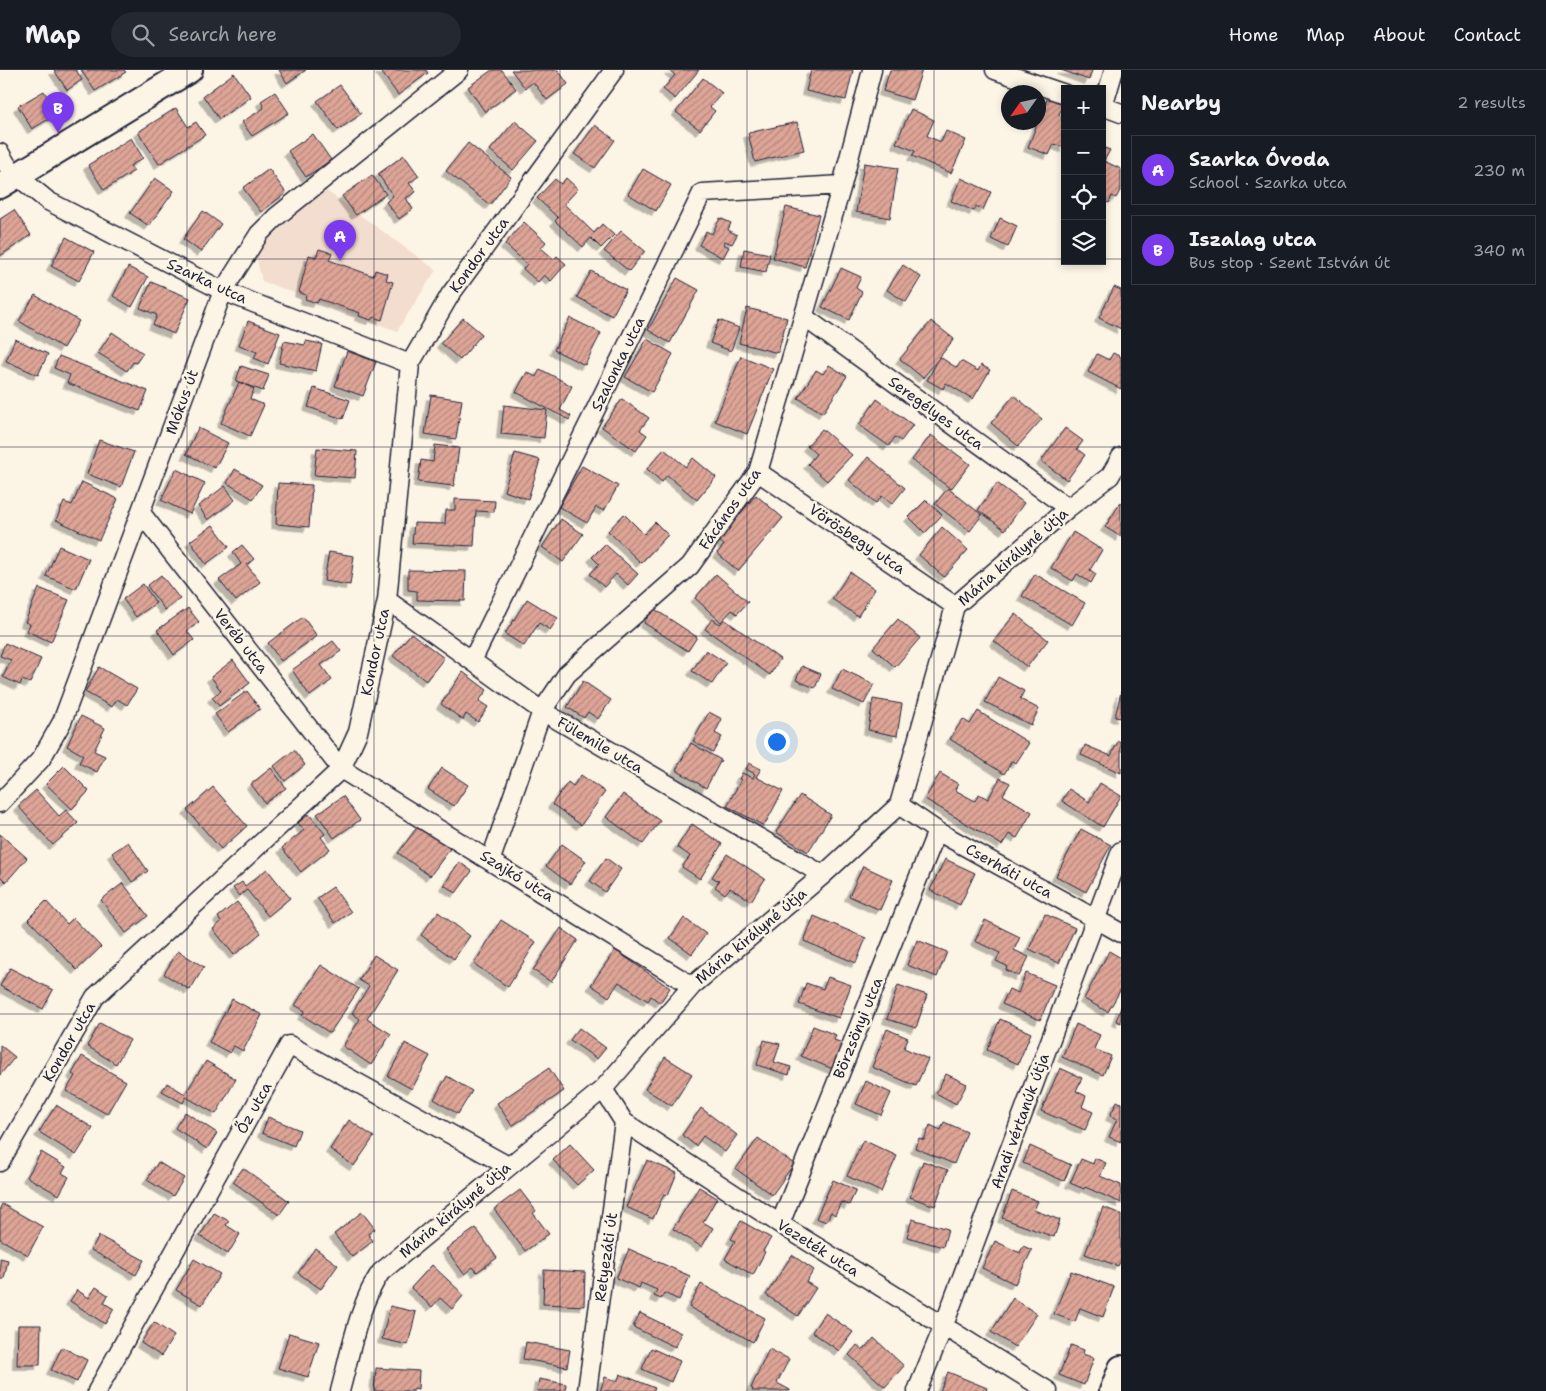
<!DOCTYPE html>
<meta charset="utf-8">
<style>
body{margin:0;font-family:"Shantell Sans",sans-serif;background:#242831;color:#f1f3f6}
.controls{position:absolute;right:15px;top:15px;display:grid;overflow:hidden;border-radius:0px;box-shadow:0 2px 8px #0003}
.controls button{width:45px;height:45px;display:grid;place-items:center;padding:0;border:0;border-bottom:1px solid #363941;background:#171b24;color:#f1f3f6;font:25px sans-serif}
.compass{position:absolute;left:1001px;top:15px;width:45px;height:45px;border-radius:50%;background:#171b24;box-shadow:0 2px 8px #0003;rotate:236deg}
.you{position:absolute;left:776px;top:671px;width:18px;height:18px;margin:-12px;border:4px solid #fff;border-radius:50%;background:#1a73e8;box-shadow:0 0 0 8px #1a73e833}
.badge{display:grid;place-items:center;width:32px;height:32px;border-radius:50%;background:#7c3aed;color:#fff;font-size:16px;font-weight:700}
.pin{position:absolute;translate:-50% -41px;filter:drop-shadow(0 1px 2px #0008)}
.pin::after{content:'';position:absolute;top:26px;width:18px;height:15px;background:inherit;clip-path:polygon(0 0,100% 0,50% 100%)}
.list{margin:0;padding:0;list-style:none}
h2{display:flex;justify-content:space-between;align-items:center;height:65px;margin:0;padding:0 20px;font-size:21px}
h2 small{font-size:16px;font-weight:400;color:#9ea1a6}
.list li{display:grid;grid-template-columns:32px 1fr auto;gap:15px;align-items:center;box-sizing:border-box;height:70px;margin:0 10px 10px;padding:0 10px;border:1px solid #363941;border-radius:0px}
.list b{display:block;font-size:19px;white-space:nowrap}
.list p{margin:0;font-size:16px;white-space:nowrap;color:#9ea1a6}
.list em{font-size:16px;font-style:normal;color:#9ea1a6}
.icon{flex:none;width:28px;height:28px;fill:none;stroke:currentColor;stroke-width:2;stroke-linecap:round;stroke-linejoin:round}
.map{position:relative;flex:none;width:1121px;height:1321px;overflow:hidden}
header{display:flex;align-items:center;gap:30px;box-sizing:border-box;height:70px;padding:0 25px;background:#171b24;border-bottom:1px solid #363941}
header strong{font-size:24px}
nav{display:flex;gap:28px;margin-inline-start:auto;font-size:18px}
.search{width:350px;height:45px;background:#242831;display:flex;align-items:center;gap:12px;box-sizing:border-box;padding:0 18px;border-radius:28px;color:#9ea1a6;font-size:19px}
main{display:flex}
aside{flex:1;background:#171b24}
.map>svg:first-child{display:block}
.built{fill:#f3ddce}
.building{fill:url(#building-hatch);stroke:#22223b;filter:url(#shadow)}
.lines{fill:none;stroke-linecap:round;stroke-linejoin:round}
.street-casing{stroke:#22223b;stroke-width:21}
.secondary-casing{stroke:#22223b;stroke-width:28}
.street{stroke:#fcf5e5;stroke-width:18}
.secondary{stroke:#fcf5e5;stroke-width:24}
.grid{fill:none;stroke:#22223b;stroke-width:1;stroke-opacity:0.55}
.labels{text-anchor:middle;stroke-width:5;stroke-linejoin:round;paint-order:stroke}
.street-label{font-size:15px;fill:#22223b;stroke:#fcf5e5}
</style>
<header>
<strong>Map</strong>
<div class="search"><svg class="icon" aria-label="search" viewBox="0 0 24 24"><circle cx="10" cy="10" r="6"/><path d="M15 15l6 6"/></svg>Search here</div>
<nav><a>Home</a><a>Map</a><a>About</a><a>Contact</a></nav>
</header>
<main>
<div class="map">
<svg width="1121" height="1321" viewBox="0 0 1121 1321">
<defs>
<pattern id="building-hatch" width="6" height="6" patternUnits="userSpaceOnUse" patternTransform="scale(1.25)"><rect width="6" height="6" fill="#dea597"/><path d="M-1 1l2-2M0 6l6-6M5 7l2-2" fill="none" stroke="#b4867c"/></pattern>
<filter id="shadow"><feDropShadow dx="-4.5" dy="4.5" stdDeviation="0" flood-color="#0004"/></filter>
</defs>
<rect width="100%" height="100%" fill="#fcf5e5"/>
<filter id="ink" filterUnits="userSpaceOnUse"><feTurbulence type="fractalNoise" baseFrequency=".02" numOctaves="2"/><feDisplacementMap in="SourceGraphic" scale="10" xChannelSelector="R" yChannelSelector="G"/><feConvolveMatrix kernelMatrix="1 2 1 2 8 2 1 2 1" color-interpolation-filters="sRGB"/></filter>
<g filter="url(#ink)">
<path class="built" d="M324,119L436,200L397,261L262,211L255,182Z"/>
<path class="building" d="M54,0H76L82,10L67,20Z
M81,0H124L126,2L95,21Z
M279,0H306L287,13Z
M380,0H426L428,3L398,25Z
M492,0H502L516,19L485,42L468,17Z
M511,0H558L568,14L547,30L533,12L525,18Z
M669,0H699L675,29L663,19L675,5Z
M811,0H853L846,30L806,21Z
M890,0H922L912,30L883,21Z
M1061,0H1092L1089,10Z
M234,3L251,27L219,49L203,26Z
M703,8L722,23L710,37L715,41L700,60L676,42Z
M340,15L361,44L338,60L317,31Z
M44,21L57,44L32,59L18,36Z
M275,22L289,43L252,66L242,52L264,38L261,31Z
M1048,26L1064,32L1059,45L1065,48V78L1054,74L1049,85L1028,77Z
M176,38L188,57L196,52L205,65L159,94L138,62Z
M911,39L934,50L927,66L941,72L946,61L966,70L951,103L912,86L915,81L896,73Z
M515,51L538,71L513,100L490,80Z
M797,52L804,80L755,92L748,63Z
M595,55L615,70L595,98L574,84Z
M313,64L331,90L306,107L288,81Z
M131,68L143,88L130,96L134,101L104,120L88,95Z
M468,73L511,107L490,135L446,101Z
M1102,77L1110,80L1104,91L1121,99V119L1116,128L1112,126L1109,133L1102,130Z
M404,85L419,106L409,113L416,122L406,128L413,139L399,149L386,132L393,126L378,104Z
M864,93L898,98L890,148L856,142Z
M269,99L286,123L261,142L243,118Z
M643,99L671,115L656,141L628,124Z
M372,105L386,124L356,145L342,126Z
M155,108L174,121L149,156L130,143Z
M566,108L578,119L564,134L594,163L602,154L614,165L601,178L591,168L583,177L555,151L558,148L537,128L555,109L561,114Z
M961,108L991,122L983,140L976,136L974,141L951,131Z
M786,137L819,145L805,197L773,188Z
M14,140L31,165L0,186V149Z
M203,141L221,154L201,182L183,169Z
M720,148L731,153L728,160L737,165L732,174L725,171L723,174L729,177L723,188L699,175L706,161L712,164Z
M1000,148L1017,156L1008,177L991,169Z
M524,152L546,172L541,178L554,189L557,186L566,194L551,211L544,205L538,212L523,199L527,194L505,174Z
M621,161L645,181L629,201L604,181Z
M66,167L94,182L79,211L51,196Z
M319,179L332,183L329,190L373,206L375,200L388,204L386,210L393,212L382,250L373,247L371,250L359,246L360,243L319,229L317,233L305,229L306,225L299,222L309,185L316,187Z
M744,179L770,184L766,202L741,197Z
M903,195L921,207L906,232L887,220Z
M128,197L148,207L132,237L113,226Z
M841,198L861,207L856,218L862,222L849,250L822,237Z
M591,201L626,220L612,246L577,227Z
M677,208L699,220L670,273L648,260Z
M151,212L190,228L174,264L153,255L157,245L140,238Z
M1114,217L1121,220V259L1099,248Z
M35,225L79,251L63,278L19,251Z
M747,238L787,248L778,283L739,273Z
M463,248L482,264L460,290L441,273Z
M570,248L601,263L585,295L554,280Z
M719,250L739,258L731,281L710,273Z
M248,251L280,263L268,294L254,288L257,282L239,275Z
M931,251L954,269L923,308L900,289Z
M112,262L143,283L136,293L133,292L127,301L98,283Z
M15,269L48,284L38,305L6,291Z
M647,269L673,284L652,322L625,307Z
M284,271L305,275L306,271L322,274L316,301L279,293Z
M347,281L376,292L363,326L335,316Z
M1113,283L1121,287V319L1088,302L1097,284L1109,290Z
M59,286L148,321L140,341L67,313L70,305L54,298Z
M741,286L773,299L747,364L715,351Z
M940,287L957,298L961,291L978,301L981,295L990,300L973,329L946,313L943,319L927,310Z
M829,295L847,306L823,343L798,328L816,300L823,304Z
M241,296L269,305L263,321L236,311Z
M540,299L572,316L560,340L571,346L569,350L516,322L527,302L536,307Z
M239,312L254,319L250,329L264,335L250,366L221,353Z
M314,318L350,330L343,349L308,337Z
M431,325L462,330L456,369L425,364Z
M1014,325L1042,349L1018,376L991,353Z
M622,329L649,348L640,360L647,365L636,381L602,357Z
M877,329L913,355L901,371L895,367L889,376L859,355Z
M504,335L547,340L544,368L501,364Z
M198,358L228,373L215,398L186,384Z
M1065,358L1083,371L1077,379L1085,385L1067,410L1041,391Z
M822,359L852,385L827,411L808,394L816,384L807,376Z
M931,365L970,394L951,419L912,390Z
M99,370L134,382L121,417L87,404Z
M435,375L459,378L454,416L418,412L421,390L433,392Z
M317,378L357,381L355,408L314,405Z
M664,379L686,397L693,388L716,407L697,430L667,405L662,412L647,399Z
M515,383L540,390L528,429L504,421Z
M868,387L905,418L892,434L882,426L876,433L849,410Z
M582,396L618,416L604,441L596,437L587,453L559,437Z
M176,399L205,413L190,444L161,430Z
M235,399L262,415L253,429L227,413Z
M82,412L118,429L99,470L56,450L64,432L72,435Z
M278,413L312,415L309,457L276,454Z
M997,413L1024,433L1005,460L978,440Z
M225,416L235,430L208,450L198,436Z
M948,418L982,445L970,461L935,434Z
M756,425L783,448L738,501L717,483L724,475L718,470Z
M455,429L495,431L494,442L476,441L474,476L412,473L414,453L445,454L446,440H455Z
M926,430L942,445L925,463L909,447Z
M1121,432V467L1105,457Z
M624,444L644,464L655,452L668,465L641,493L608,461Z
M561,449L583,464L563,492L542,477Z
M213,455L229,477L206,494L190,471Z
M942,457L968,480L944,507L919,485Z
M1073,462L1102,480L1090,500L1096,504L1091,513L1077,504L1073,511L1051,498Z
M605,474L638,504L628,515L616,504L604,517L590,504L599,494L592,487Z
M242,475L254,489L247,495L260,512L236,531L219,510L241,494L233,482Z
M59,476L89,489L76,519L46,506Z
M329,482L354,486L350,515L324,511Z
M408,500L466,501L465,531L417,530V521L408,520Z
M850,502L875,519L858,546L832,529Z
M716,504L748,532L737,544L732,540L721,552L695,528Z
M1035,504L1085,533L1072,555L1022,526Z
M161,505L180,529L165,540L147,516Z
M143,514L156,533L136,547L123,529Z
M39,518L69,530L51,572L27,561L30,554L25,552Z
M527,529L558,548L550,560L539,553L524,576L505,564Z
M188,538L199,552L187,561L194,570L174,585L157,560Z
M653,538L697,567L688,581L644,553Z
M1015,544L1048,570L1027,597L994,571Z
M303,547L317,566L281,591L268,573Z
M712,549L720,554L724,549L780,589L770,605L705,559Z
M898,549L920,568L895,597L873,578Z
M411,563L444,588L426,611L393,586Z
M333,571L341,581L321,595L332,610L310,626L292,600Z
M5,573L41,589L30,613L22,610L20,615L3,607L11,590L0,586Z
M706,580L726,593L712,614L692,601Z
M233,590L250,613L219,636L212,627L221,621L211,607Z
M802,596L821,604L815,618L796,610Z
M99,597L137,619L127,635L117,629L112,637L85,622Z
M842,599L874,614L864,634L832,619Z
M463,602L487,620L479,631L488,637L478,652L466,644L463,650L441,634Z
M998,607L1024,621L1020,629L1039,639L1031,655L985,632Z
M583,611L611,630L598,649L588,642L584,648L567,637Z
M247,621L260,639L228,662L215,644Z
M1121,622V648L1115,647Z
M873,629L902,634L897,666L868,660Z
M978,641L1029,673L1016,693L1012,691L1004,704L950,669L963,649L970,654Z
M709,642L722,649L715,663L722,667L713,682L693,671Z
M81,646L105,658L94,681L105,686L97,702L79,693L83,685L67,676Z
M1118,671L1121,672V703L1081,685L1085,675L1111,686Z
M691,673L721,690L706,718L676,700Z
M294,680L305,695L285,711L274,696Z
M749,693L761,699L756,707L783,721L764,756L727,736L741,710L739,709L742,703L753,708L755,704L746,699Z
M64,696L89,721L72,739L46,714Z
M271,698L286,718L265,733L251,714Z
M442,698L468,715L454,736L428,719Z
M940,703L958,714L955,720L975,731L979,724L988,729L1000,708L1010,713L1003,725L1032,742L1017,768L1009,764L1002,775L925,729Z
M581,705L605,722L581,755L552,734L568,712L573,716Z
M1100,713L1121,726L1103,757L1062,731L1069,719L1089,732Z
M213,717L247,756L221,779L187,740Z
M36,720L59,746L66,740L78,753L53,775L18,736Z
M623,724L660,751L643,774L606,747Z
M800,725L831,745L808,782L776,762Z
M343,726L360,750L334,768L317,744Z
M309,744L325,764L321,767L330,779L301,802L282,778L304,760L298,753Z
M692,754L722,774L700,809L682,797L690,786L677,777Z
M419,755L450,779L430,806L398,783Z
M1081,759L1111,775L1086,822L1056,806Z
M0,764L27,788L6,812L0,806Z
M128,772L148,801L132,812L112,783Z
M562,774L586,791L570,814L546,796Z
M727,784L765,809L751,831L730,818L725,824L715,817L719,811L712,807Z
M606,788L621,799L605,822L590,811Z
M945,789L975,803L960,835L930,820Z
M459,792L472,801L456,823L444,815Z
M863,796L893,810L880,840L849,826Z
M267,799L290,828L268,846L247,820L239,826L233,818L242,812L245,816Z
M123,813L148,846L126,863L101,830Z
M333,817L351,842L335,853L317,828Z
M46,831L67,854L73,848L101,877L77,900L28,849Z
M237,832L261,863L234,885L213,859L221,852L218,847Z
M438,842L470,866L454,889L421,865Z
M1045,844L1075,858L1059,893L1029,879Z
M814,846L866,868L856,893L804,871Z
M684,848L706,864L692,884L670,868Z
M501,850L536,872L508,917L474,894Z
M985,850L1020,867L1014,880L1029,887L1019,906L1006,900L1007,896L996,891L1000,883L975,871Z
M561,858L578,870L551,912L533,900Z
M917,870L947,882L937,907L907,895Z
M615,880L670,918L660,933L651,926L648,931L619,912L609,927L591,915Z
M178,881L204,897L190,920L164,904Z
M1109,881L1121,888V919L1108,942L1084,929Z
M374,885L398,900L367,949L391,964L371,995L343,976L360,949L352,943L369,916L359,910Z
M321,895L359,919L330,963L302,945L305,941L295,935Z
M10,898L53,920L43,939L0,916Z
M1026,903L1055,915L1040,950L1002,934L1009,919L1018,923Z
M828,907L851,915L839,948L799,934L806,913L823,919Z
M898,915L927,925L916,958L887,949Z
M232,929L262,945L243,981L234,976L230,983L209,972Z
M1121,937V953L1116,951Z
M1000,949L1031,963L1018,994L987,980Z
M100,953L130,970L116,994L87,976Z
M1076,954L1100,965L1094,979L1111,986L1103,1005L1062,987Z
M813,956L836,965L834,970L843,973L833,999L801,986Z
M579,958L606,978L597,989L570,970Z
M887,959L908,968L904,978L928,989L916,1016L872,997Z
M764,970L780,974L774,992L791,997L789,1005L757,995Z
M405,973L430,986L412,1019L388,1006Z
M0,975L15,987L0,1005Z
M82,986L126,1011L107,1044L66,1021L75,1006L72,1004Z
M665,987L692,1004L672,1036L645,1019Z
M206,991L236,1009L216,1044L186,1027L183,1033L162,1021L167,1013L185,1024Z
M549,998L564,1021L512,1056L497,1033Z
M1060,998L1082,1008L1076,1021L1086,1026L1082,1037L1093,1042L1085,1060L1041,1041Z
M946,1004L967,1014L956,1034L936,1023Z
M447,1006L472,1021L458,1044L434,1029Z
M866,1011L891,1023L881,1045L856,1034Z
M1117,1031L1121,1033V1072L1109,1067L1117,1049L1110,1046Z
M56,1035L93,1058L76,1085L39,1062Z
M701,1038L737,1065L725,1082L703,1066L696,1076L682,1065Z
M185,1042L217,1063L207,1079L175,1058Z
M268,1047L300,1060L294,1076L262,1063Z
M349,1050L374,1067L354,1096L330,1079Z
M944,1052L967,1062L954,1094L915,1078L919,1068L924,1070L930,1055L941,1060Z
M758,1068L794,1094L772,1125L736,1099Z
M863,1070L897,1086L881,1122L847,1106Z
M570,1074L594,1100L577,1115L553,1090Z
M1030,1076L1071,1095L1064,1111L1023,1093Z
M41,1082L66,1097L62,1103L69,1107L59,1125L27,1107Z
M1095,1088L1106,1093L1100,1106L1121,1115V1133L1085,1117L1084,1119L1070,1113L1081,1089L1093,1094Z
M647,1090L677,1103L668,1125L664,1124L653,1149L626,1137Z
M923,1091L948,1100L935,1136L910,1127Z
M158,1092L184,1108L173,1126L147,1110Z
M243,1098L289,1131L279,1145L233,1112Z
M833,1110L856,1120L849,1135L841,1132L835,1145L831,1142L826,1152L816,1148Z
M699,1117L717,1128L703,1152L713,1158L702,1177L673,1159Z
M520,1120L536,1141L533,1143L549,1164L525,1181L494,1139Z
M1012,1121L1038,1131L1034,1140L1060,1150L1054,1167L1002,1148Z
M2,1134L43,1157L28,1185L0,1169V1138Z
M1103,1137L1121,1144V1190L1118,1196L1085,1184Z
M362,1142L375,1159L368,1164L373,1171L352,1187L334,1164Z
M214,1143L229,1151L226,1155L240,1164L228,1184L200,1166Z
M912,1149L948,1159L943,1177L907,1167Z
M741,1151L771,1168L763,1181L765,1182L753,1205L725,1189L735,1171L731,1169Z
M476,1158L497,1188L477,1202L473,1197L464,1204L446,1179Z
M99,1166L144,1190L136,1205L91,1180Z
M995,1171L1020,1183L1023,1176L1032,1180L1015,1214L982,1198Z
M315,1178L338,1195L321,1219L298,1203Z
M629,1179L690,1206L679,1230L664,1223L661,1229L654,1226L657,1220L641,1213L639,1218L616,1208Z
M792,1185L814,1200L806,1212L816,1218L798,1246L766,1225Z
M0,1188L8,1190L4,1209H0Z
M194,1189L220,1204L202,1235L176,1220Z
M432,1195L464,1225L452,1239L440,1228L432,1237L411,1218Z
M544,1200L585,1202L584,1236L543,1234Z
M1071,1201L1114,1217L1103,1247L1080,1238L1075,1252L1054,1244Z
M701,1214L765,1248L753,1272L689,1237Z
M96,1217L108,1225L104,1233L114,1239L105,1254L70,1231L77,1220L89,1228Z
M1013,1228L1037,1244L1015,1277L991,1262Z
M390,1236L416,1242L408,1275L382,1269Z
M640,1243L681,1263L675,1277L633,1257Z
M825,1243L853,1262L839,1281L812,1262Z
M154,1252L174,1266L161,1286L141,1273Z
M18,1255H41L40,1295H17Z
M289,1263L319,1272L308,1307L278,1298Z
M874,1268L904,1296L885,1317L849,1285L857,1275L863,1280Z
M526,1272L570,1280L567,1297L523,1289Z
M1071,1275L1084,1280L1083,1284L1094,1288L1084,1315L1059,1305Z
M62,1277L87,1290L77,1312L51,1300Z
M651,1278L680,1291L671,1312L642,1299Z
M769,1279L789,1289L777,1313L790,1320V1321H752L753,1319L751,1318Z
M376,1298L419,1301L418,1319L414,1318L413,1321H374Z
M948,1302L987,1318L986,1321H940Z
M620,1304L655,1318L653,1321H600L605,1307L617,1312Z
M539,1309L566,1314L565,1321H537Z"/>
<g class="lines">
<defs>
<path id="street" d="M995,0L1065,24
M1102,36L1121,43
M1103,37L1114,0
M0,83L7,95L16,105L48,131L223,221L410,294
M804,247L1068,438
M758,402L955,536
M141,443L341,699L692,916
M387,530L542,641L823,805
M472,591L702,123L842,115
M0,733L41,689L62,652L223,221L259,164L276,147L459,0
M899,735L937,761L1121,863
M491,789L542,641L567,604L690,496L758,402L842,115L872,0
M603,1019L624,1052L780,1154L1048,1321
M0,1092L95,927L341,699L358,662L387,530L410,294L450,225L614,0
M780,1154L937,761
M97,1321L289,975L508,1096
M340,1321C350,1285 359,1232 381,1202L603,1019L692,916L823,805L899,735L955,536L1068,438L1110,406L1121,387
M587,1321L624,1052
M917,1321L944,1255L1121,781"/>
<path id="secondary" d="M0,116L190,0
M1112,1321L1121,1298"/>
</defs>
<use href="#street" class="street-casing"/>
<use href="#secondary" class="secondary-casing"/>
<use href="#street" class="street"/>
<use href="#secondary" class="secondary"/>
</g>
</g>
<path class="grid" d="M187,0V1321M374,0V1321M560,0V1321M747,0V1321M934,0V1321M0,189H1065M1102,189H1121M0,377H1121M0,566H1121M0,755H1121M0,944H1121M0,1132H1121"/>
<g class="labels">
<g class="street-label">
<text transform="translate(479 185) rotate(-54)" y="5">Kondor utca</text>
<text transform="translate(207 211) rotate(25)" y="5">Szarka utca</text>
<text transform="translate(618 294) rotate(-64)" y="5">Szalonka utca</text>
<text transform="translate(182 332) rotate(-70)" y="5">Mókus út</text>
<text transform="translate(936 343) rotate(36)" y="5">Seregélyes utca</text>
<text transform="translate(730 439) rotate(-55)" y="5">Fácános utca</text>
<text transform="translate(857 469) rotate(34)" y="5">Vörösbegy utca</text>
<text transform="translate(1013 487) rotate(-41)" y="5">Mária királyné útja</text>
<text transform="translate(241 571) rotate(52)" y="5">Veréb utca</text>
<text transform="translate(375 582) rotate(-78)" y="5">Kondor utca</text>
<text transform="translate(600 675) rotate(30)" y="5">Fülemile utca</text>
<text transform="translate(1009 801) rotate(29)" y="5">Cserháti utca</text>
<text transform="translate(517 806) rotate(32)" y="5">Szajkó utca</text>
<text transform="translate(751 866) rotate(-40)" y="5">Mária királyné útja</text>
<text transform="translate(858 958) rotate(-68)" y="5">Börzsönyi utca</text>
<text transform="translate(69 972) rotate(-60)" y="5">Kondor utca</text>
<text transform="translate(254 1038) rotate(-61)" y="5">Őz utca</text>
<text transform="translate(1020 1051) rotate(-70)" y="5">Aradi vértanúk útja</text>
<text transform="translate(455 1140) rotate(-40)" y="5">Mária királyné útja</text>
<text transform="translate(818 1178) rotate(32)" y="5">Vezeték utca</text>
<text transform="translate(606 1187) rotate(-82)" y="5">Retyezáti út</text>
</g>
</g>
</svg>
<div class="controls">
<button>+</button>
<button>−</button>
<button><svg class="icon" aria-label="locate" viewBox="0 0 24 24"><circle cx="12" cy="12" r="6"/><path d="M12 2v4M12 18v4M2 12h4M18 12h4"/></svg></button>
<button><svg class="icon" aria-label="layers" viewBox="0 0 24 24"><path d="M12 4l9 5-9 5-9-5zM3 14l9 5 9-5"/></svg></button>
</div>
<svg class="compass" viewBox="-18 -18 36 36"><path d="M0-13l5 13h-10z" fill="#e53935"/><path d="M0 13l5-13h-10z" fill="#9ea1a6"/></svg>
<div class="you"></div>
<div class="pin badge" style="left:340px;top:191px">A</div>
<div class="pin badge" style="left:58px;top:63px">B</div>
</div>
<aside>
<h2>Nearby<small>2 results</small></h2>
<ul class="list">
<li><span class="badge">A</span><div><b>Szarka Óvoda</b><p>School · Szarka utca</p></div><em>230 m</em></li>
<li><span class="badge">B</span><div><b>Iszalag utca</b><p>Bus stop · Szent István út</p></div><em>340 m</em></li>
</ul>
</aside>
</main>
